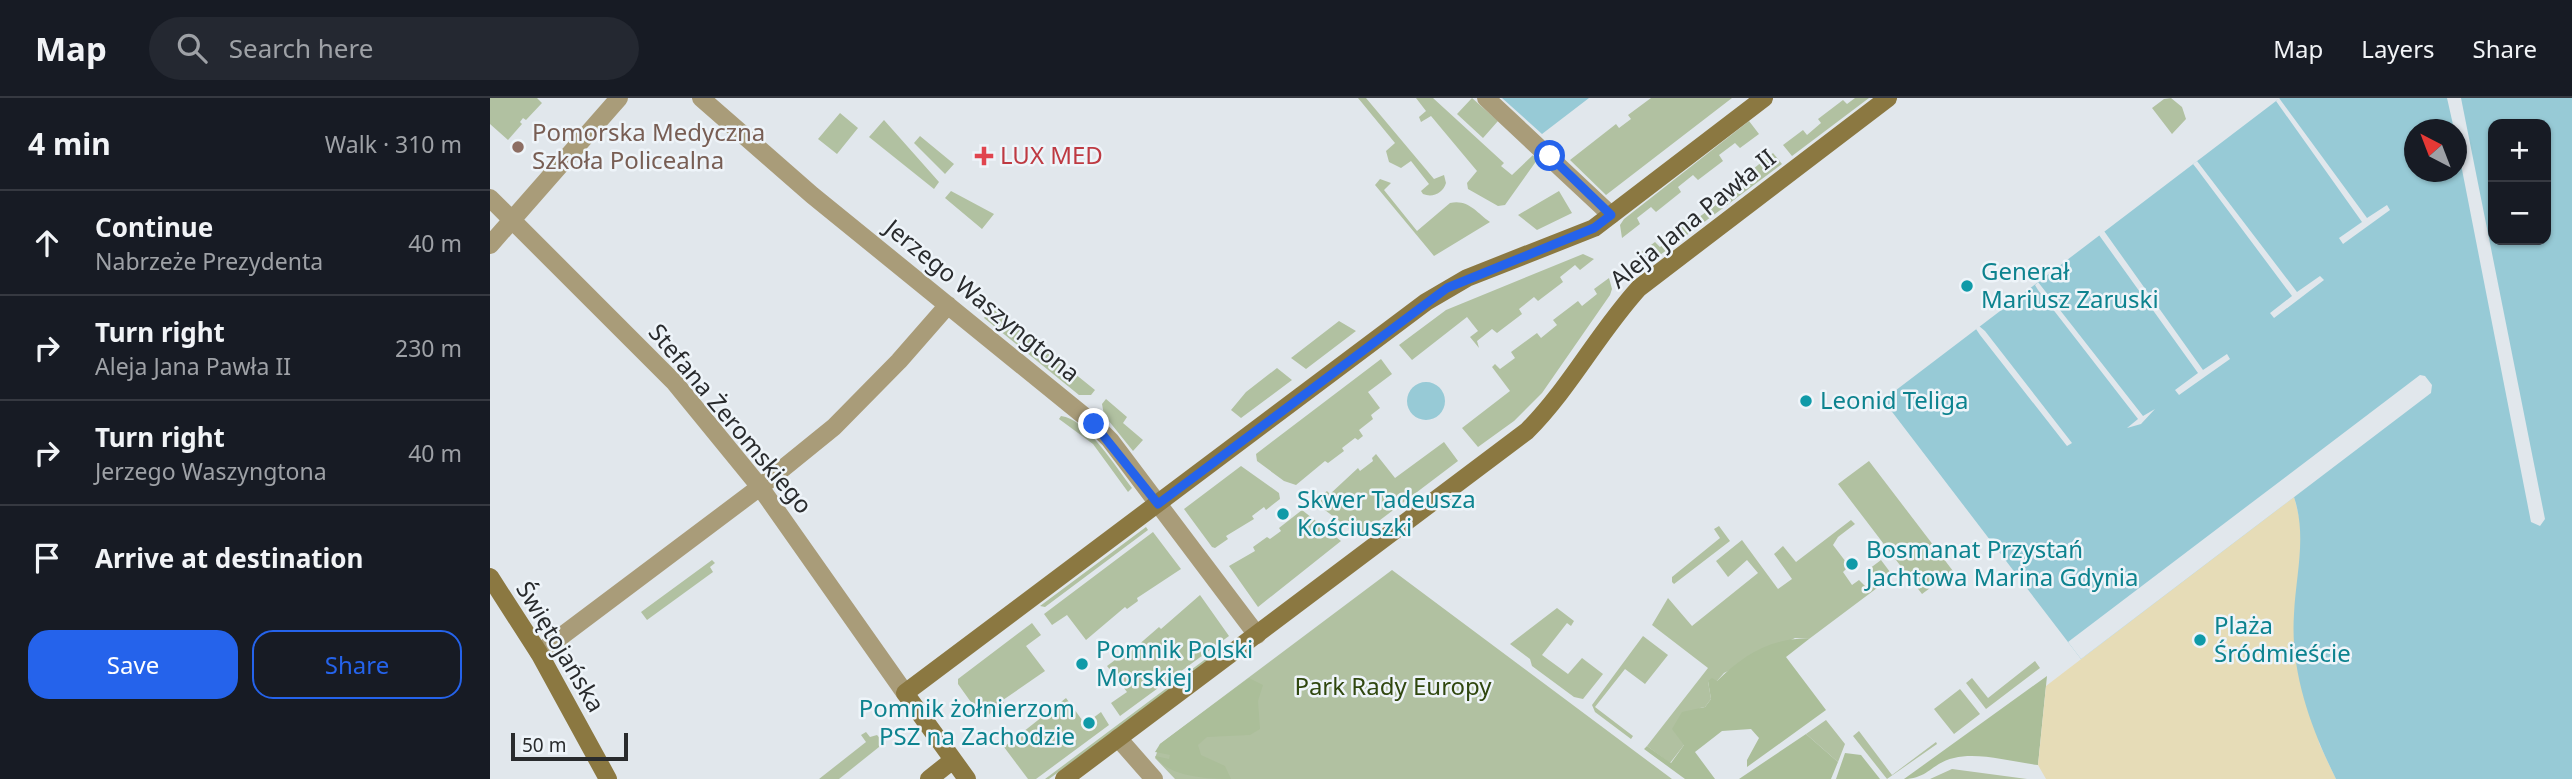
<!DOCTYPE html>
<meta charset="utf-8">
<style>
body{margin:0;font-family:"Noto Sans",sans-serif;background:#242831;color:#f1f3f6}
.controls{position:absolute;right:21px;top:21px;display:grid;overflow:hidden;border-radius:14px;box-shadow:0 2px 5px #0004}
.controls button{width:63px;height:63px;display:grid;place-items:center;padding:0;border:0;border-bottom:2px solid #363941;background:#171b24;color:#f1f3f6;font:35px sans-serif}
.compass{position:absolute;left:1914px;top:21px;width:63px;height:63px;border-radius:50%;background:#171b24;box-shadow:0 2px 5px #0004;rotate:318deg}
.scale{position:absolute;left:21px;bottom:18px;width:117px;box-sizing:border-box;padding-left:7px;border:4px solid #292b2d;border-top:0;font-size:19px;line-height:24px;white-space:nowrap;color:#292b2d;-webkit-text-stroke:5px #eef4f9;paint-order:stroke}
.stop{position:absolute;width:21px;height:21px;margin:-16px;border:5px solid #2563eb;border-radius:50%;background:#fff}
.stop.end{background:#2563eb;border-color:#fff;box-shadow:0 2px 7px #0008}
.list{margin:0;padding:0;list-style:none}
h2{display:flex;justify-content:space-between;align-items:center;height:91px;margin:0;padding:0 28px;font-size:30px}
h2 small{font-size:23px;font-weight:400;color:#9ea1a6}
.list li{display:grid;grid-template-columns:46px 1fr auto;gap:21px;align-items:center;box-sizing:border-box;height:105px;padding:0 28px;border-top:2px solid #363941}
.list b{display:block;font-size:26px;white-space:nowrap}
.list p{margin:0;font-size:23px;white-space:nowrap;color:#9ea1a6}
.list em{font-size:23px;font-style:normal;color:#9ea1a6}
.actions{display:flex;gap:14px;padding:21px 28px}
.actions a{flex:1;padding:16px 0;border:2px solid #2563eb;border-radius:21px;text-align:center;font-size:24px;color:#2563eb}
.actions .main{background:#2563eb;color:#fff}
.icon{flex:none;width:38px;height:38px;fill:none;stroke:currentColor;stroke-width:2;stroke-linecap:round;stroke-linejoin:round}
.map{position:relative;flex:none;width:2082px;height:681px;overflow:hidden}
header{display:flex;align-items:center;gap:42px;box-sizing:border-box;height:98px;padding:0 35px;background:#171b24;border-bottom:2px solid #363941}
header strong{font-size:33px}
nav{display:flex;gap:38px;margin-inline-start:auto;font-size:24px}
.search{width:490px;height:63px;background:#242831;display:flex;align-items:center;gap:18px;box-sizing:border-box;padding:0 24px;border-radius:38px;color:#9ea1a6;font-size:26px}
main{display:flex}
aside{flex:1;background:#171b24}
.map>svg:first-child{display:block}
.green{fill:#b1c1a1}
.forest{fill:#abbe99}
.sand{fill:#e6dcb7}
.water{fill:#97cad6;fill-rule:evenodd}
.pier{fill:#e1e7ec}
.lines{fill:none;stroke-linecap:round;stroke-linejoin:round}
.street{stroke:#a99c79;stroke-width:18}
.secondary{stroke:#8b7841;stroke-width:18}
.route{stroke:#2563eb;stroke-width:9}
.education-dot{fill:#8d6e63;stroke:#eef4f9;stroke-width:2.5}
.health-dot{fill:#e0444e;stroke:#eef4f9;stroke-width:2.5}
.culture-dot{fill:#0f9aa8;stroke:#eef4f9;stroke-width:2.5}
.labels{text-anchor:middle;stroke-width:5;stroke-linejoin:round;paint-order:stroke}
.education-label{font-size:24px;fill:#785e54;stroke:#eef4f9;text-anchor:start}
.health-label{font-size:24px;fill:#be3a42;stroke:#eef4f9;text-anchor:start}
.street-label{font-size:24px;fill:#292b2d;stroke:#eef4f9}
.culture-label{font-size:24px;fill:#0d838f;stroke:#eef4f9;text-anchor:start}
.park-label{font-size:24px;fill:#30470f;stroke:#eef4f9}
</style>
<header>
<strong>Map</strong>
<div class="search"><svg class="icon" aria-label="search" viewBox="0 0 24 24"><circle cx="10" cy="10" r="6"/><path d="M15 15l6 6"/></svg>Search here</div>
<nav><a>Map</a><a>Layers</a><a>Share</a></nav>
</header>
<main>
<aside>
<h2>4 min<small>Walk · 310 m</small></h2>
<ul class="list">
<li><svg class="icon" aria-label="ahead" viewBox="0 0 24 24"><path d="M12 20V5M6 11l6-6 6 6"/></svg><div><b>Continue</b><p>Nabrzeże Prezydenta</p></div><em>40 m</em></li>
<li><svg class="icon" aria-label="right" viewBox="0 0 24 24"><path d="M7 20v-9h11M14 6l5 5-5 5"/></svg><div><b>Turn right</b><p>Aleja Jana Pawła II</p></div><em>230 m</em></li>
<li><svg class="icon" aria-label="right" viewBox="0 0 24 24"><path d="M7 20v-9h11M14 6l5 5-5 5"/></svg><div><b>Turn right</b><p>Jerzego Waszyngtona</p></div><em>40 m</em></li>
<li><svg class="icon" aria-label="arrive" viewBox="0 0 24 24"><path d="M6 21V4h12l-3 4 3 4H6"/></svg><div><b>Arrive at destination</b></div></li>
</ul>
<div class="actions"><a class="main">Save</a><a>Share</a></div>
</aside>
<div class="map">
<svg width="2082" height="681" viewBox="0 0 2082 681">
<rect width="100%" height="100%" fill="#e1e7ec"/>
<path class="green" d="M0,0H47L52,5L36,22L33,20L30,24L32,26L18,42L0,26Z
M868,0H876L944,81L954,77L956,85C953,95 943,100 933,96L931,93L939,86L921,63L911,70L899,64L896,53L905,45Z
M926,0H943L1014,65L1011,68L1022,77L1043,57L1047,62L1015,107L1008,108L978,91L977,85L987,73L941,18L931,24L929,19L936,13Z
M982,0L1008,23L993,40L967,16Z
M1161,0H1242L1116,97L1080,62L1126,26L1129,30L1141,21L1138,17Z
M1365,0H1379L1302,58L1293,47L1313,32L1317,37L1331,25L1328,21L1353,2L1357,6Z
M1681,0L1692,9L1696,21L1682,36L1662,10L1674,1Z
M350,15L368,30L347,56L328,41Z
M394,22L449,84L444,91L379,39Z
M1259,23L1269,36L1250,50L1245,45L1229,57L1233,63L1208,82L1203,77L1188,89L1191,94L1166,114L1161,109L1147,120L1150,126L1132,140L1130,127L1134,121Z
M430,38L464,66L455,76L424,45Z
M1283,55L1292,66L1162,163L1146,158L1165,144L1170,149L1185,138L1182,132L1205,114L1209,119L1226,107L1222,101L1247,83L1251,88L1266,76L1263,71Z
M890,81L901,85L894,92L927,133L960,105C978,101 986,114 1000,124L944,158L885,87Z
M461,93L504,116L492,131L455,100Z
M1069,93L1082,115L1047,132L1028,117Z
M1093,156L1104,161L1090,172L1085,167L1070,179L1073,184L1048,203L1044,199L1029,211L1032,216L1007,235L1002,231L987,243L989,250L980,239L988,233L977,219L922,262L909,247L956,212Z
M1119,180L1122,191L1120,197L1052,295L1024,323L988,349L972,330L1020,293L1002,269L1005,266L1010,271L1025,260L1021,254L1047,235L1051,240L1067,227L1063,222L1088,203L1092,208L1107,196L1104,191Z
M502,209L605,292L601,297H589L494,220Z
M849,223L866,233L816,271L801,260Z
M891,261L902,276L878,294L890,310L881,317L883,321L869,332L873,338L868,342L865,340L852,350L854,353L838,365L835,363L806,387L794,383L767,363L766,356Z
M787,270L802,282L751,320L741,312L756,294Z
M616,301L637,319L633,325L653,342L643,353L614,317L612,306Z
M571,318C596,320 627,371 642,390L638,394L603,346L569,321Z
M954,344L968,363L869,438L827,406V401L837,393L840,396L868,370L870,373L883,363L882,360L886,356L905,380Z
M1379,363L1463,473L1432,496L1348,386Z
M751,368L789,395L790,401L776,412L774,409L762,418L764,421L736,438L738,441L725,450L722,449L694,411Z
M812,412L851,443L768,509L739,468L765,453L763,449L777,439L780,441L791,433L789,430Z
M1361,422L1365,426L1348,439L1343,447L1359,468L1353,474L1362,487L1369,482L1377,490L1387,482L1379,471L1391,462L1403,478L1319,541L1305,540L1234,575L1227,583H1218L1221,601L1215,609L1210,610L1194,647L1180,665L1157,648L1218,570L1162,527L1178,500L1202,528L1268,475L1257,462L1238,479L1226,463L1252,442L1288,491L1302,481L1284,456L1293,448L1306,464Z
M1229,428L1240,443L1184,486L1182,484V479L1230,440L1224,431Z
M656,429L658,432L555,509L550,508Z
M663,434L691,471L647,500L648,503L637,511L635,509L596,542L577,517L562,527L554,516Z
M222,462L225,465L220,469L223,474L157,522L151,514Z
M902,472L1182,681H685L665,660L670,646Z
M710,497L739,538L630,618L621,605L637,594L617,568L637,553L639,555L669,529L671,531Z
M1067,510L1084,523L1081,528L1077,525L1052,557L1078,576L1092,560L1113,576L1093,601L1084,599L1042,568L1040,561L1020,546Z
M542,525L551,537L536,548L555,573L513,602L514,605L493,621L468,586V581Z
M1153,538L1178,557L1155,586L1135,571L1105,609L1143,638L1141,641L1105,614L1102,607Z
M737,545L740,549L559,681H555Z
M1545,563L1550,570L1496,611L1476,585L1482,580L1498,600Z
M1470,591L1490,616L1464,636L1444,611Z
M576,600L595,626L611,614L619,627L546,681H538L514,649Z
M1336,622L1355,646L1348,664L1316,636Z
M1369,633L1402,677L1446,644L1447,646L1397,681L1363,638Z
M376,634L380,639L387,637L394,645L349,681H329L376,644L371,637Z
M1462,671L1537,681H1440Z"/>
<path class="forest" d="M1319,541L1296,559L1336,612L1257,669V662L1269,640L1261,631L1232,633L1205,654L1225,681H1195L1154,651L1157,648L1181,665L1194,647L1182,631L1192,614L1215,609L1221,601L1218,583L1222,580L1227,583C1253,557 1282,539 1319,541Z
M1557,578L1548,667C1522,664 1489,654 1464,660C1443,664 1438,681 1414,681Z
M759,580L773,587L768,603L770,631L760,637L717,639L708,647L711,657L735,668L741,681C718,681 678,679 665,658L679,661L680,657L665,654L670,646Z
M1316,636L1348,664L1341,681H1249Z
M1355,655L1371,657L1390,681H1346Z"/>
<path class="sand" d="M1804,398L1812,431L1810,463L1829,645L1846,681H1556L1548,667L1556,588Z"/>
<path class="water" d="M1012,0H1099L1052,36Z
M1790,0H2082V681H1846C1821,630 1800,574 1804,516C1806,476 1817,438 1804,399L1591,561L1393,302ZM2003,26H2056V142H2003ZM1924,32H1966V74H1924Z
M917 303a19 19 0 1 1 38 0a19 19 0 1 1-38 0Z"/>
<path class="pier" d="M1789,0L1877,120L1897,107L1900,112L1853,146L1849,140L1872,124L1786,3Z
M1957,0H1971L2055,421L2050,428L2041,424L1967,46L1966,32L1964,31Z
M1707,63L1807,194L1830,178L1834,182L1784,220L1780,215L1802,198L1707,71L1703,66Z
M1614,133L1713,272L1737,256L1740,261L1689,297L1685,292L1708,275L1609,137Z
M1548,184L1653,318L1665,311L1651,326L1637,330L1648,321L1548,192L1545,187Z
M1489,228L1495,233L1582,345L1577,348L1490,237L1486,231Z
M1930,277L1935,278L1942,287L1941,295L1591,561L1578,544Z"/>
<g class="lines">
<path class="street" d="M211,0L322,97L604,326L620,342L767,537
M996,0L1121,117
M0,100L185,285L270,389L415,595
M0,147L129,0
M49,555L270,389L344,329L409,263L458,207
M628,640L664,681"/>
<path class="secondary" d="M0,479L49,555L118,681
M439,681L463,662
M477,681L415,595L936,204L977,180L1104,130L1274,0
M574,681L1037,333C1080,290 1108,235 1149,190L1398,0"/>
</g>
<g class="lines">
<path class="route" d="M604,326L668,406L957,190L1104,130L1121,117L1060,58"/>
</g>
<circle class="education-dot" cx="28" cy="49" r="7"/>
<path class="health-dot" d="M490.5 47.5h7v7h7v7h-7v7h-7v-7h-7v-7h7z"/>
<g class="culture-dot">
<circle cx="1477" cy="188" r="7"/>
<circle cx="1316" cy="303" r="7"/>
<circle cx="793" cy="416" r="7"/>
<circle cx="1362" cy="466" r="7"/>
<circle cx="1710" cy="542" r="7"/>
<circle cx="592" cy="566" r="7"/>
<circle cx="599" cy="625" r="7"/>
</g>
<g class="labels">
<g class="education-label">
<text x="42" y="43">Pomorska Medyczna<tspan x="42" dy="28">Szkoła Policealna</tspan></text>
</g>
<g class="health-label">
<text x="510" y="66">LUX MED</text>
</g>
<g class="street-label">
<text transform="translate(1203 121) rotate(-39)" y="8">Aleja Jana Pawła II</text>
<text transform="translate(492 203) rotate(39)" y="8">Jerzego Waszyngtona</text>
<text transform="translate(240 321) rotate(50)" y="8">Stefana Żeromskiego</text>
<text transform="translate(70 549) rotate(59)" y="8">Świętojańska</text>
</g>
<g class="culture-label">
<text x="1491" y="182">Generał<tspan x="1491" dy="28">Mariusz Zaruski</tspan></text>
<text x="1330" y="311">Leonid Teliga</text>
<text x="807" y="410">Skwer Tadeusza<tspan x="807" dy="28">Kościuszki</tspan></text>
<text x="1376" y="460">Bosmanat Przystań<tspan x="1376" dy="28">Jachtowa Marina Gdynia</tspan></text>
<text x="1724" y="536">Plaża<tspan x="1724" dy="28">Śródmieście</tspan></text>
<text x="606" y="560">Pomnik Polski<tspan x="606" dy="28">Morskiej</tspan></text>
<text x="585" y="619" text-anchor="end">Pomnik żołnierzom<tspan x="585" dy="28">PSZ na Zachodzie</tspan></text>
</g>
<g class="park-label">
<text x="903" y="597">Park Rady Europy</text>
</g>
</g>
</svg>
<div class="controls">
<button>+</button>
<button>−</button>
</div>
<svg class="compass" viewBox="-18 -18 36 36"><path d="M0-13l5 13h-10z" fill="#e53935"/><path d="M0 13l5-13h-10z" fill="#9ea1a6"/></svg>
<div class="scale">50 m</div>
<div class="stop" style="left:1060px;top:58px"></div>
<div class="stop end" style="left:604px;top:326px"></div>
</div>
</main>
